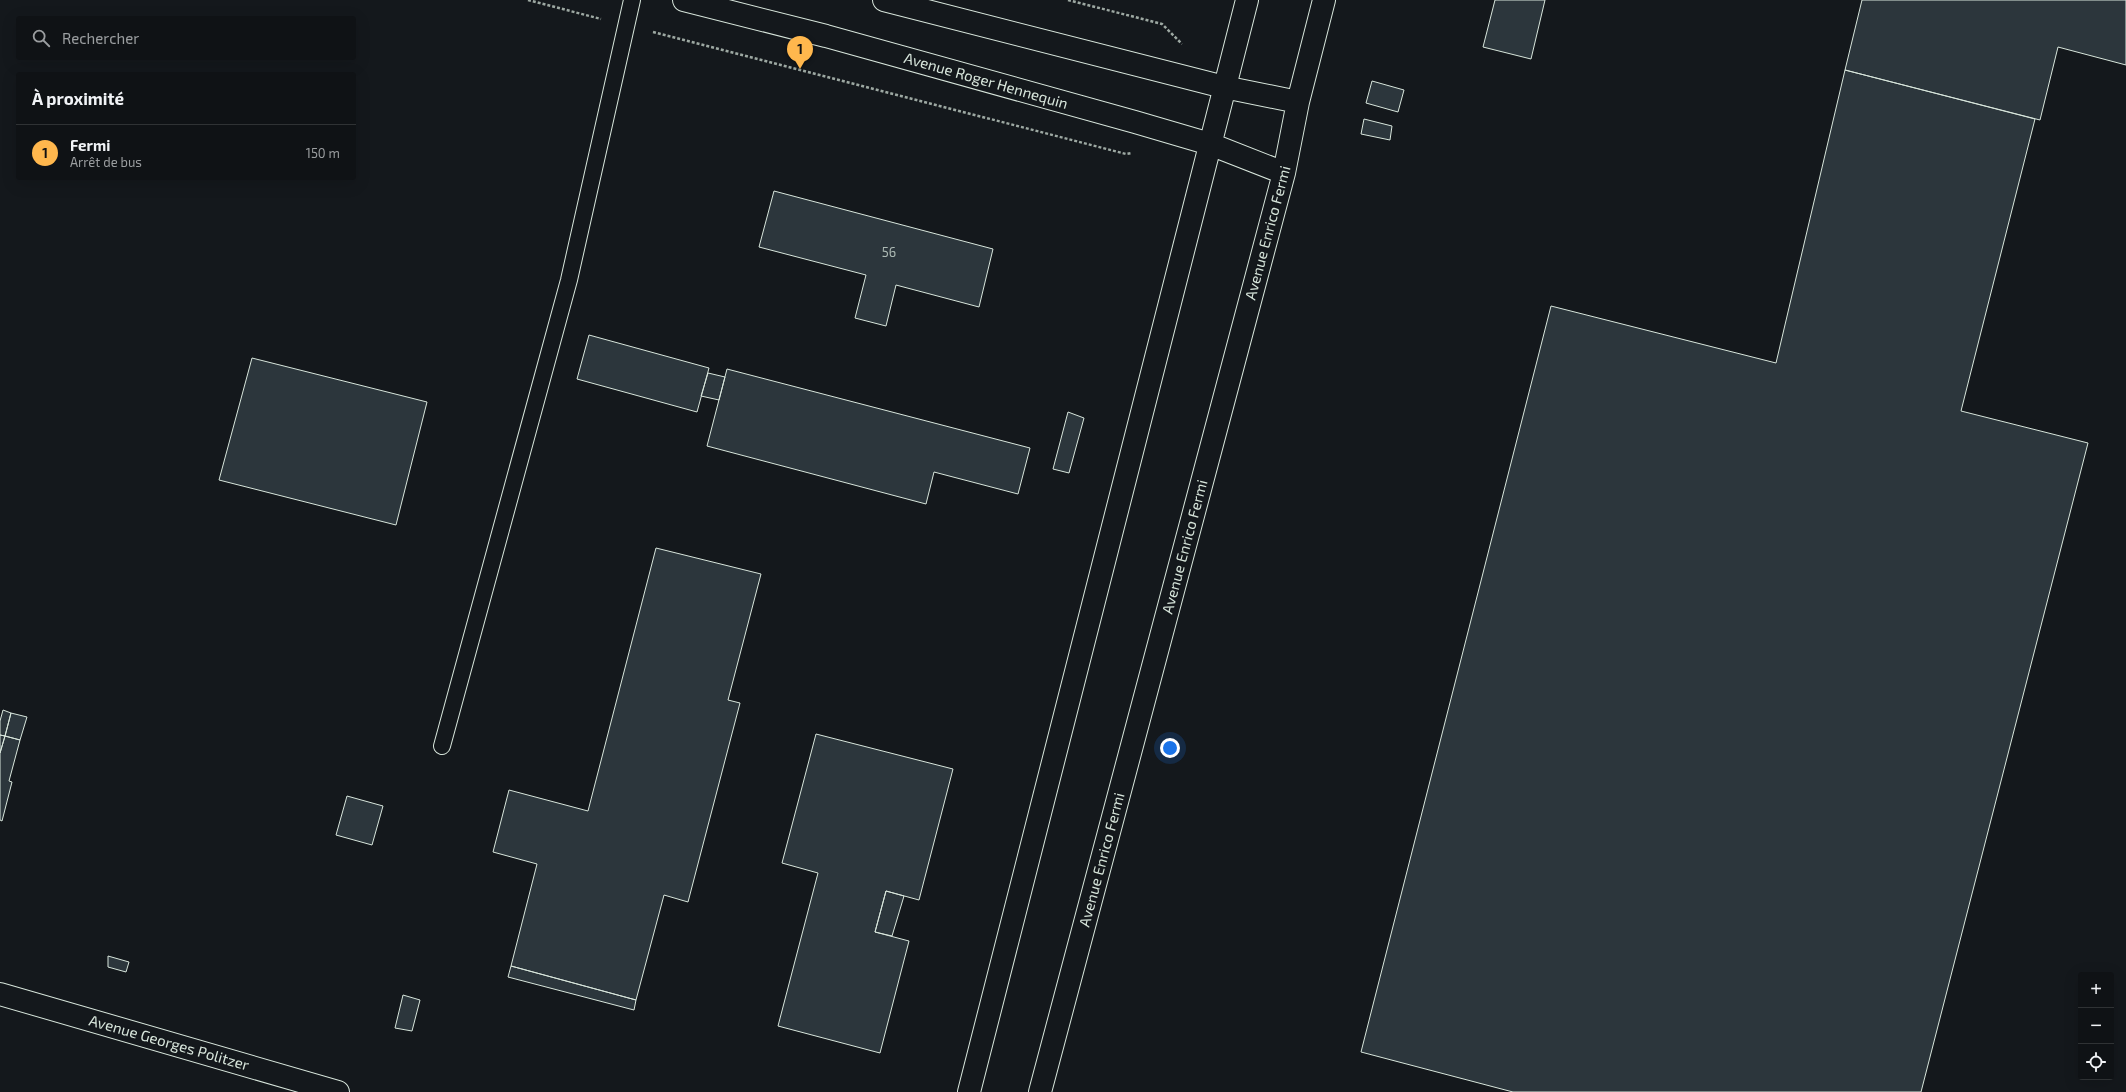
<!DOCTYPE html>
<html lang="fr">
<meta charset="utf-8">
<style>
body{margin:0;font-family:"Exo 2",sans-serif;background:#1d2022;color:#f1f3f6}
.controls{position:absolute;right:12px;bottom:12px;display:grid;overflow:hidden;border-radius:4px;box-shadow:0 4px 16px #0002}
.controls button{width:36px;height:36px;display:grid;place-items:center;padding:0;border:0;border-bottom:1px solid #2f3234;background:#0f1215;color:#f1f3f6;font:20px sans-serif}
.you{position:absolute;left:1170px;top:748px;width:14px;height:14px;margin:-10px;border:3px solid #fff;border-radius:50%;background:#1a73e8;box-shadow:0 0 0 6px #1a73e833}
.badge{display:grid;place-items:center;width:26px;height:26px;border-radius:50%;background:#ffb74d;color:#111;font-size:13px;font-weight:700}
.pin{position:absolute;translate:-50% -33px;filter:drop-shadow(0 1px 2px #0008)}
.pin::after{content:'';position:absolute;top:21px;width:14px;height:12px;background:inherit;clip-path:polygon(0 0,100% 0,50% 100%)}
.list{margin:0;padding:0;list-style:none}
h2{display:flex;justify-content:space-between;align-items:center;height:52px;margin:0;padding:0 16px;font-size:17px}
h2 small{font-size:13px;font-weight:400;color:#9b9ea0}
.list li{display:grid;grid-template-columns:26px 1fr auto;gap:12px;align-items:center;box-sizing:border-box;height:56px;padding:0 16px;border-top:1px solid #2f3234}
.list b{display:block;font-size:15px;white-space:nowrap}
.list p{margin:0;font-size:13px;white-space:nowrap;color:#9b9ea0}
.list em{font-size:13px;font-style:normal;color:#9b9ea0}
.icon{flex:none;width:22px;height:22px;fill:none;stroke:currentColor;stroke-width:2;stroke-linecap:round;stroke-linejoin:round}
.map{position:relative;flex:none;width:2126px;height:1092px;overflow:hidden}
.search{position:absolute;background:#0f1215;box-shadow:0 4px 16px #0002;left:16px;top:16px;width:340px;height:44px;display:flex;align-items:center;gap:10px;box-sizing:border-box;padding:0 14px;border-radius:4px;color:#9b9ea0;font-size:15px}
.panel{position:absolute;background:#0f1215;box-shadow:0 4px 16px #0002;left:16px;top:72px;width:340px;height:108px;border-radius:4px}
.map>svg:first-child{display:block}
.building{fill:#2c363c;stroke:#d8e6dc}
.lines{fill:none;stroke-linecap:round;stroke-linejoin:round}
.service-casing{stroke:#d8e6dc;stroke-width:18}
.tertiary-casing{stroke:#d8e6dc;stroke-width:24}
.path{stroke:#9da8a2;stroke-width:2.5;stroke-dasharray:3 2;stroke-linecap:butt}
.service{stroke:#14181c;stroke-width:16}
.tertiary{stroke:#14181c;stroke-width:22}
.labels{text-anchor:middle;stroke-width:3;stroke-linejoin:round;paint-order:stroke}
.number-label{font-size:13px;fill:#adbab4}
.street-label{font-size:15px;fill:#d8e6dc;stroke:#14181c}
</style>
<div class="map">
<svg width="2126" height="1092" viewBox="0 0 2126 1092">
<rect width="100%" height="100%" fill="#14181c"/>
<path class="building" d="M1495,0H1545L1531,59L1483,47Z
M1862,0H2126V65L2058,47L2040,120L1845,70Z
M1845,70L2035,119L1961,411L2088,443L1921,1092H1513L1361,1052L1551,306L1776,363Z
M1372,81L1404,90L1398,112L1366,103Z
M1364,119L1392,126L1390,140L1361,134Z
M774,191L993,249L979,307L896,285L886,326L855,318L866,275L759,247Z
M589,335L709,368L697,412L577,379Z
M252,358L427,402L396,525L219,480Z
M727,369L1030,448L1018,494L934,472L926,504L707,446Z
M708,373L725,377L719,400L701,396Z
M1068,412L1084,418L1069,473L1053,469Z
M656,548L761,574L728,700L740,703L688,902L664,895L636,1000L511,966L537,864L493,852L509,790L588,811Z
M3,710L11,713L5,736L0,735V721Z
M11,713L27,717L20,740L5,736Z
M816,734L953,769L919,900L886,891L875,932L909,941L880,1053L778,1026L818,873L782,863Z
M0,735L5,736L0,753Z
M5,736L20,740L9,781L12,782L2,821L0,820V753Z
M347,796L383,806L372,845L336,835Z
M886,891L904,896L892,936L875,932Z
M108,956L129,962L126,972L108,967Z
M511,966L636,1000L634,1010L508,977Z
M403,995L420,1000L412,1031L395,1028Z"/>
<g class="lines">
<defs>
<path id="service" d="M442,746L569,280L632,0"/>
<path id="tertiary" d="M684,0L826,36L1135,122L1210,144L1284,173
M884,0L1224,87L1298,102
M0,994L338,1092
M969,1092L1247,0
M1040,1092L1284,173L1298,102L1324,0"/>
</defs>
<use href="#service" class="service-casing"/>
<use href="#tertiary" class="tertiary-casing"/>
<path class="path" d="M528,0L601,19
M1068,0L1162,24L1182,44
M653,32L1126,154L1132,153"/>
<use href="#service" class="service"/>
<use href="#tertiary" class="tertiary"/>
</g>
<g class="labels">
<g class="number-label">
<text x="889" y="257">56</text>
</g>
<g class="street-label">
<text transform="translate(986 81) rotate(16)" y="5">Avenue Roger Hennequin</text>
<text transform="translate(1268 233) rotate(-75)" y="5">Avenue Enrico Fermi</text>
<text transform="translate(1185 547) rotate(-75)" y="5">Avenue Enrico Fermi</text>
<text transform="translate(1102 860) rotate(-75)" y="5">Avenue Enrico Fermi</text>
<text transform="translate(169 1043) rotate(16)" y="5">Avenue Georges Politzer</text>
</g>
</g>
</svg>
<div class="controls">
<button>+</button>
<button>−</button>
<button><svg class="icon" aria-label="locate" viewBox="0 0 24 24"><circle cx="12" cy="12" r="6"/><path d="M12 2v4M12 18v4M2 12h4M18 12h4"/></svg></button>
</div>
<div class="you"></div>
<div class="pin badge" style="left:800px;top:69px">1</div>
<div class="search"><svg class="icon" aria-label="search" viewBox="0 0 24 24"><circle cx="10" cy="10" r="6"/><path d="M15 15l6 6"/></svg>Rechercher</div>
<section class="panel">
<h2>À proximité<small></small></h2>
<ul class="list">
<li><span class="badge">1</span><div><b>Fermi</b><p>Arrêt de bus</p></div><em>150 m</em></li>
</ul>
</section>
</div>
